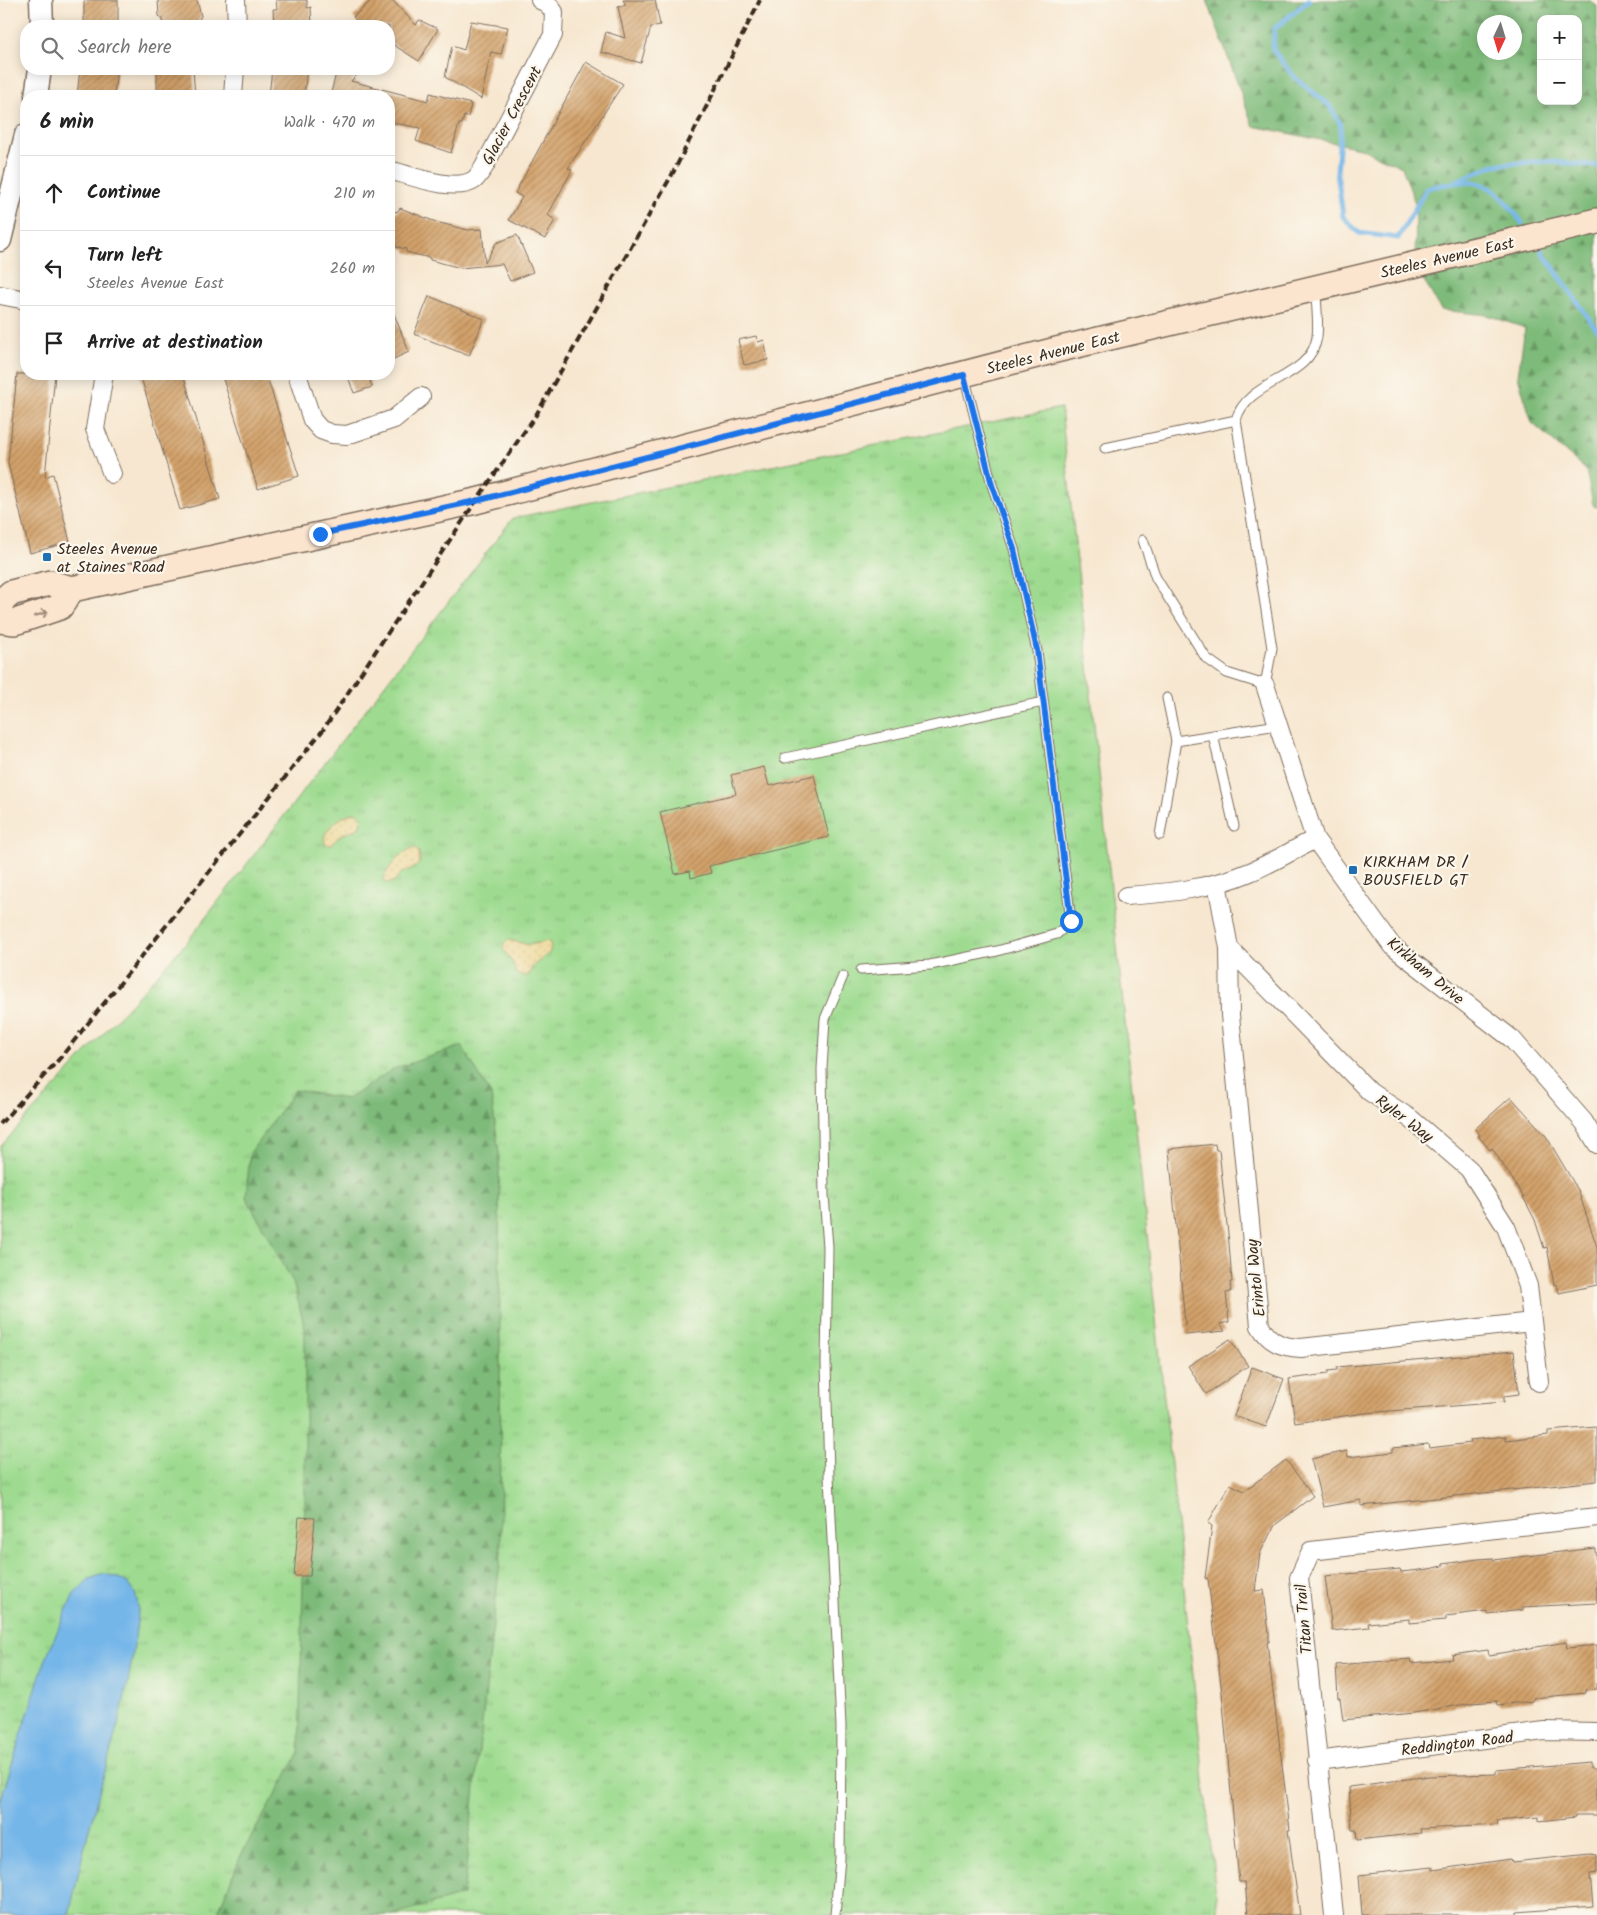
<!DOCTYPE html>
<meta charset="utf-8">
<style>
body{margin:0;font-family:Kalam,sans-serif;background:#f2f2f2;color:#222}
.controls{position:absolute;right:15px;top:15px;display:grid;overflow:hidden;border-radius:10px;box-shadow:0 2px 12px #0003}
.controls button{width:45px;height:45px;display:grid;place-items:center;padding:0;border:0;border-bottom:1px solid #e0e0e0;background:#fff;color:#222;font:25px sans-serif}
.compass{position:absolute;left:1477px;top:15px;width:45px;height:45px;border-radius:50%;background:#fff;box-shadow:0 2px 12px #0003;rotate:184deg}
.stop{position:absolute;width:15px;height:15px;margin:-11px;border:4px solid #1a73e8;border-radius:50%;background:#fff}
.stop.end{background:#1a73e8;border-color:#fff;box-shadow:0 1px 5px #0008}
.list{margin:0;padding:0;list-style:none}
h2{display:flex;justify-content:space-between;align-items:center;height:65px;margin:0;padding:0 20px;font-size:21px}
h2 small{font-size:16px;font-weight:400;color:#767676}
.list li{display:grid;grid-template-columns:32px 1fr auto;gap:15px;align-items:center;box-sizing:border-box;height:75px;padding:0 20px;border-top:1px solid #e0e0e0}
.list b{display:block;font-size:19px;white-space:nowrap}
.list p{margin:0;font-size:16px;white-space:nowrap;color:#767676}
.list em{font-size:16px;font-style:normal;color:#767676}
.icon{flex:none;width:28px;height:28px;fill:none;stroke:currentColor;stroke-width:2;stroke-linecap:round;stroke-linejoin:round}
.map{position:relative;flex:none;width:1597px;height:1915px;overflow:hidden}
.search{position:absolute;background:#fff;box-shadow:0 2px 12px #0003;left:20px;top:20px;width:375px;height:55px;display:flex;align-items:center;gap:12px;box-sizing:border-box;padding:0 18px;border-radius:20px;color:#767676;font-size:19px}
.panel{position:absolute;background:#fff;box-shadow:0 2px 12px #0003;left:20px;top:90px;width:375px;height:290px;border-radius:20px}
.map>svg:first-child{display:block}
.grass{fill:url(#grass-tufts);stroke:#6c8257}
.forest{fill:url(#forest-firs);stroke:#5c724c;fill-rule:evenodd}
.sand{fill:url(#sand-dots);stroke:#94825e}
.water{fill:#75b6e9;stroke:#587084}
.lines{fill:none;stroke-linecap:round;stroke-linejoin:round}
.stream{stroke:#75b6e9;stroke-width:5}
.building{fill:url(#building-hatch)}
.service-casing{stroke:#7d6c5c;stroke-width:11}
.minor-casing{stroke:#7d6c5c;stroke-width:20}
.tertiary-casing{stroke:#7d6c5c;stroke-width:25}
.secondary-casing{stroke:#7d6c5c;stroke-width:28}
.service{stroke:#fff;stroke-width:9}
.minor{stroke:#fff;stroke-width:18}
.tertiary{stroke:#fff;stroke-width:22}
.secondary{stroke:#fce5cf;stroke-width:25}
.rail{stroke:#3b2a1e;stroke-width:4;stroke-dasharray:8 4;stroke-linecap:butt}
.oneway{stroke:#9c8876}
.route{stroke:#1a73e8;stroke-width:6}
.poi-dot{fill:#1f6fb2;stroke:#fbf7ec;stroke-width:2}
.labels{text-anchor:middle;stroke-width:4.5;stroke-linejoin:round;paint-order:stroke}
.street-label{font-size:16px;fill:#3b2a1e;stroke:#fbf7ec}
.poi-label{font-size:16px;fill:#3b2a1e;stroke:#fbf7ec;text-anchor:start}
</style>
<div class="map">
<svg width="1597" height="1915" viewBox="0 0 1597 1915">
<defs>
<pattern id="grass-tufts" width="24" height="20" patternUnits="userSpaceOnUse" patternTransform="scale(1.25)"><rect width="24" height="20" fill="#9edb90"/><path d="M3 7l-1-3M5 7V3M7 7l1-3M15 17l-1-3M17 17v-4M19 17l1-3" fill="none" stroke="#89bc7c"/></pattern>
<pattern id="forest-firs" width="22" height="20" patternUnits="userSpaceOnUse" patternTransform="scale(1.25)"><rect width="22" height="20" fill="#7ebb7a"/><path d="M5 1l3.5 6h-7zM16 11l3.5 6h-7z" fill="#689863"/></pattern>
<pattern id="sand-dots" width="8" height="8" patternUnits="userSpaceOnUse" patternTransform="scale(1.25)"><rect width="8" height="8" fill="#eeda9e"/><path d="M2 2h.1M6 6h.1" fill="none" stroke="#cdbb88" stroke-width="1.8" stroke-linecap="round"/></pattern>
<pattern id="building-hatch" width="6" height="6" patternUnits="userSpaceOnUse" patternTransform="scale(1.25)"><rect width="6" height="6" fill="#d3a26b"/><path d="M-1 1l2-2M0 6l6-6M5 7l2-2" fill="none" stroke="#ac8457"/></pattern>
</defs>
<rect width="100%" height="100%" fill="#fbf7ec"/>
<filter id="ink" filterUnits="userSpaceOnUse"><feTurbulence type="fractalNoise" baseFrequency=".02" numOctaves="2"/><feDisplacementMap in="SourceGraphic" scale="10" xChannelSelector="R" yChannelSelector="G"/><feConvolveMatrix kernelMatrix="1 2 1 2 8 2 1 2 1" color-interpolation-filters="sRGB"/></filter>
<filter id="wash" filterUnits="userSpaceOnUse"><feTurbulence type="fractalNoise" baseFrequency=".0096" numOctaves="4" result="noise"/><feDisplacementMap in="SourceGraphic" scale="20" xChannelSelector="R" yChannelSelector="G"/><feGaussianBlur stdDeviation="1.12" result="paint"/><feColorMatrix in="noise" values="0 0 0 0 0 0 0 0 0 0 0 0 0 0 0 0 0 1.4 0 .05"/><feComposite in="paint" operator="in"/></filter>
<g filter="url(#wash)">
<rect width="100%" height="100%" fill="#f7e7d0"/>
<path class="grass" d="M1061,408L1218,1915H0V1147L187,942L513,518Z"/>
<path class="forest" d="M1207,0H1589L1597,6V508L1593,505L1586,470L1532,423L1518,376L1525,328L1487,315L1441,310L1415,265L1416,206L1402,167L1360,148L1253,126ZM1541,19H1578V101H1541ZM1484,22H1514V52H1484Z
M462,1046L491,1095L499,1152L501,1553L463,1895L392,1915H217L241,1855L299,1753L305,1497V1328L293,1282L246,1197L250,1153L295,1090L348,1099L393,1069Z"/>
<path class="sand" d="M355,812L362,817L359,828L341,835L331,845L325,844L324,837C328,826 343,815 355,812Z
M412,848L417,849C426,866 413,868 402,873C398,875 396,880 393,882L385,883L383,880C386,869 401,853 412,848Z
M509,940L529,945L548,941L551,945L550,952L532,967L529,975L520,976L515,972L514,965L503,949L505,942Z"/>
<path class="water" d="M104,1574C120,1577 133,1582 137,1600C140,1611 136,1626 135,1637C128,1702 106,1763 90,1826C82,1855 76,1885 69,1915H0V1802L42,1669L61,1622L74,1594L89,1579Z"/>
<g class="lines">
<path class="stream" d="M1309,0L1274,29L1273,50L1295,78L1329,105L1341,125L1337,172L1343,217L1359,233L1398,238L1427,188C1480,176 1491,179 1522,223
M1456,181L1494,165L1546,161L1597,166
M1541,250L1597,330"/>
</g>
<g id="blocks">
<path class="building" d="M88,0H118V26H84V1Z
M158,0H197L201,16L195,26H163L162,18L159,16Z
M276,0H307V8L311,7L312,26H274L273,9H277Z
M372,0H392L416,25L419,20L438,29L419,61L389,42V26H361L353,17Z
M623,0H655L660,25L651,27L641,63L601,52L606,32L625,38L618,7L626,5Z
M471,21L508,27L501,54L491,52L481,99L445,77L452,46L464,50Z
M586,62L623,84L568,168L572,170L548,215L555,220L545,239L509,220L522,197L515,193Z
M80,69H117L114,96H77Z
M157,69H193L195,96H157Z
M272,69H307L304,96H269Z
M337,70L357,75L351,81L428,101L430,93L471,104L468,117L464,116L462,124H459L451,153L416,141L420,128L389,122V96H330Z
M400,208L436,222L468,230L482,229L485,263L496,243L517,235L533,272L510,281L502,264L461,268L430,260V258L406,252V249L389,245V210L397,212Z
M429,296L484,319L469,356L414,334Z
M389,301L409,352L389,361Z
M756,336L758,342L764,340L768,360L744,365L738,340Z
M17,374H55L45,477L53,474L70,542L30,553L8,463Z
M140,374H183L220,499L180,510Z
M241,374H266L299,476L258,489L223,379Z
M347,374H368L372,387L354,393Z
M764,767L769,786L814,775L829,837L709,866L711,873L691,878L690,871L675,874L660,812L736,794L731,775Z
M1511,1097L1546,1136L1578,1190L1597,1247V1285L1559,1293L1557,1285H1554L1547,1247L1544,1248L1535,1220L1520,1191L1492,1148L1490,1150L1478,1136L1480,1135L1475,1129Z
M1215,1144L1216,1150H1219L1229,1243L1232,1282H1230L1231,1292L1226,1293L1229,1322L1220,1324L1225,1331L1186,1335L1169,1149Z
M1230,1339L1248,1366L1206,1394L1188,1366Z
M1514,1351L1519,1394L1504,1396V1402L1365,1413L1295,1423L1289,1379L1328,1374V1371L1337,1370V1367Z
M1252,1367L1284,1379L1266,1427L1234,1416Z
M1597,1427V1481L1550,1486L1361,1506V1500L1323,1507L1311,1459L1347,1451L1348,1457L1393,1452V1448L1428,1444L1429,1448L1471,1443L1470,1440L1506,1436V1440L1548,1435V1431Z
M1286,1460L1313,1496L1275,1525L1260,1553L1255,1591L1264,1590L1269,1633V1642H1267L1290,1830H1288L1300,1915H1248L1245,1882H1239L1222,1693L1208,1579L1205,1578L1212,1526L1208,1523L1230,1484L1244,1491Z
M299,1517L315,1518L310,1576H294Z
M1595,1548L1597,1603L1523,1607V1610L1487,1614V1611L1446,1616V1620L1409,1623V1619L1368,1623L1369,1627L1332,1631L1325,1576L1400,1569L1401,1572L1429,1569L1443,1566V1564L1478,1559L1493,1558V1560Z
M1566,1642L1567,1648L1597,1645V1689L1586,1690V1693L1533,1698V1701L1498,1705L1497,1701L1472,1703L1414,1713L1343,1720L1340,1698H1338L1336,1665L1411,1659L1412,1663L1453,1659L1452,1655L1488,1650L1489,1655Z
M1590,1762V1768H1597V1815H1576V1817L1539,1821V1817L1497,1821L1498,1825L1420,1829L1421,1833L1357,1840L1356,1830H1352L1349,1787L1429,1776L1496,1774V1770Z
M1590,1854L1597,1855V1873L1590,1874L1593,1906L1517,1912V1915H1362L1359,1875L1433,1867V1870L1511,1859L1512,1862Z"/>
</g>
</g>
<g filter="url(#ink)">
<use href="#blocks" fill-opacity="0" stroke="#7d6c5c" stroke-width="1"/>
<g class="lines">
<defs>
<path id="service" d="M1105,448L1236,420
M1143,540L1156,578L1206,658L1227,673L1265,685L1272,648L1236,420C1247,379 1311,380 1317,337C1319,322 1316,306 1316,291
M1167,698L1176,741
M1213,735L1234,826
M785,758L1043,702
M1160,835L1176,741L1278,725
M861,970L930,965L997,951L1057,934L1071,921L1037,651L1014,549L992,485L964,375
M835,1915L840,1858L841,1726L829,1476L826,1362L828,1247L824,1195L822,1069L825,1019L843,976"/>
<path id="minor" d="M236,0L237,26
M233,96L235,69
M389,170C410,175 455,193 474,180C478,177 481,171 484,167L553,35L554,12L547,3L540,0
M0,295L26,300
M104,374L95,429L112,474
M297,374L312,420L321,430L332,434L347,435L394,419L421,397
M1265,685L1315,839L1392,946L1512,1039L1584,1122L1597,1144
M1217,883L1229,948L1370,1092L1411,1119L1469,1169L1506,1227L1528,1286L1539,1382
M1126,896C1167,893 1211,889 1250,872C1272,863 1293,850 1315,839
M1229,948L1230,1015L1260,1326C1270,1343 1282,1347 1301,1348L1532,1322
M1317,1761L1544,1731L1597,1732
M1334,1915L1299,1578L1311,1551L1597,1517"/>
<path id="tertiary" d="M41,0L42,26
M36,96L40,69
M0,240L26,135"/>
<path id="secondary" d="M0,603L11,593L50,583L72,589L476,501L1056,350L1597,221
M0,620L15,622L60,607L72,589"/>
</defs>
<use href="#service" class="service-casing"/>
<use href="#minor" class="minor-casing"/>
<use href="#tertiary" class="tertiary-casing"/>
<use href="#secondary" class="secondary-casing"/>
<use href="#service" class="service"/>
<use href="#minor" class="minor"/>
<use href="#tertiary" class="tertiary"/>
<use href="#secondary" class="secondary"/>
<path class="rail" d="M0,1124L61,1057L323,730L476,501L536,415L674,171L760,0"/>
</g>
<defs><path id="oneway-shaft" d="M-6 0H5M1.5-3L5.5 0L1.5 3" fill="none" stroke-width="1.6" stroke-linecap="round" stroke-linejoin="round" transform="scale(1.25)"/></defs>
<use class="oneway" href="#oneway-shaft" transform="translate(41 614) rotate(-19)"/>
</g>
<g class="lines" filter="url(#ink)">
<path class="route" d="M320,534L476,501L964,375L992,485L1014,549L1037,650L1071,921"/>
</g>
<g class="poi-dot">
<rect x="42" y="552" width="10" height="10" rx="2.5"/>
<rect x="1348" y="865" width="10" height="10" rx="2.5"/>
</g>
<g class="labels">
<g class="street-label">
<text transform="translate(511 115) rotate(-62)" y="6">Glacier Crescent</text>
<text transform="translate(1447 257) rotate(-13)" y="6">Steeles Avenue East</text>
<text transform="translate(1053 352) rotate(-14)" y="6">Steeles Avenue East</text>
<text transform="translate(1426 970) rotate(40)" y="6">Kirkham Drive</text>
<text transform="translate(1405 1118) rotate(37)" y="6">Ryler Way</text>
<text transform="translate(1255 1278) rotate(-96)" y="6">Erintol Way</text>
<text transform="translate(1303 1619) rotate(-95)" y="6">Titan Trail</text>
<text transform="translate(1457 1743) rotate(-7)" y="6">Reddington Road</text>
</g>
<g class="poi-label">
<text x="57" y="554">Steeles Avenue<tspan x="57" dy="18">at Staines Road</tspan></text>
<text x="1363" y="867">KIRKHAM DR /<tspan x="1363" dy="18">BOUSFIELD GT</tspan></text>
</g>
</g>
</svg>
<div class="controls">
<button>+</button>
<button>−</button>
</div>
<svg class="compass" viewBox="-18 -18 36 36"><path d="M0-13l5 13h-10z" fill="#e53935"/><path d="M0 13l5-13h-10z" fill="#767676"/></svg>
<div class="stop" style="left:1071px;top:921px"></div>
<div class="stop end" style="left:320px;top:534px"></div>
<div class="search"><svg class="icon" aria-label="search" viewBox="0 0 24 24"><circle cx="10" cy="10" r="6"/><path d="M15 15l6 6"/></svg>Search here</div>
<section class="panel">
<h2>6 min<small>Walk · 470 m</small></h2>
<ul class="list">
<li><svg class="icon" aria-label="ahead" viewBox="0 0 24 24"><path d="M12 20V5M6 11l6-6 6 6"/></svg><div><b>Continue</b></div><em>210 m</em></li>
<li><svg class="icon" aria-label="left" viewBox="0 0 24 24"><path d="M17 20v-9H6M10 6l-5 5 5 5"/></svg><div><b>Turn left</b><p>Steeles Avenue East</p></div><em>260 m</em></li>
<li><svg class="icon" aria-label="arrive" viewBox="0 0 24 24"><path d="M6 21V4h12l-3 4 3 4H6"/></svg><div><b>Arrive at destination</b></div></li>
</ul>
</section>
</div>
